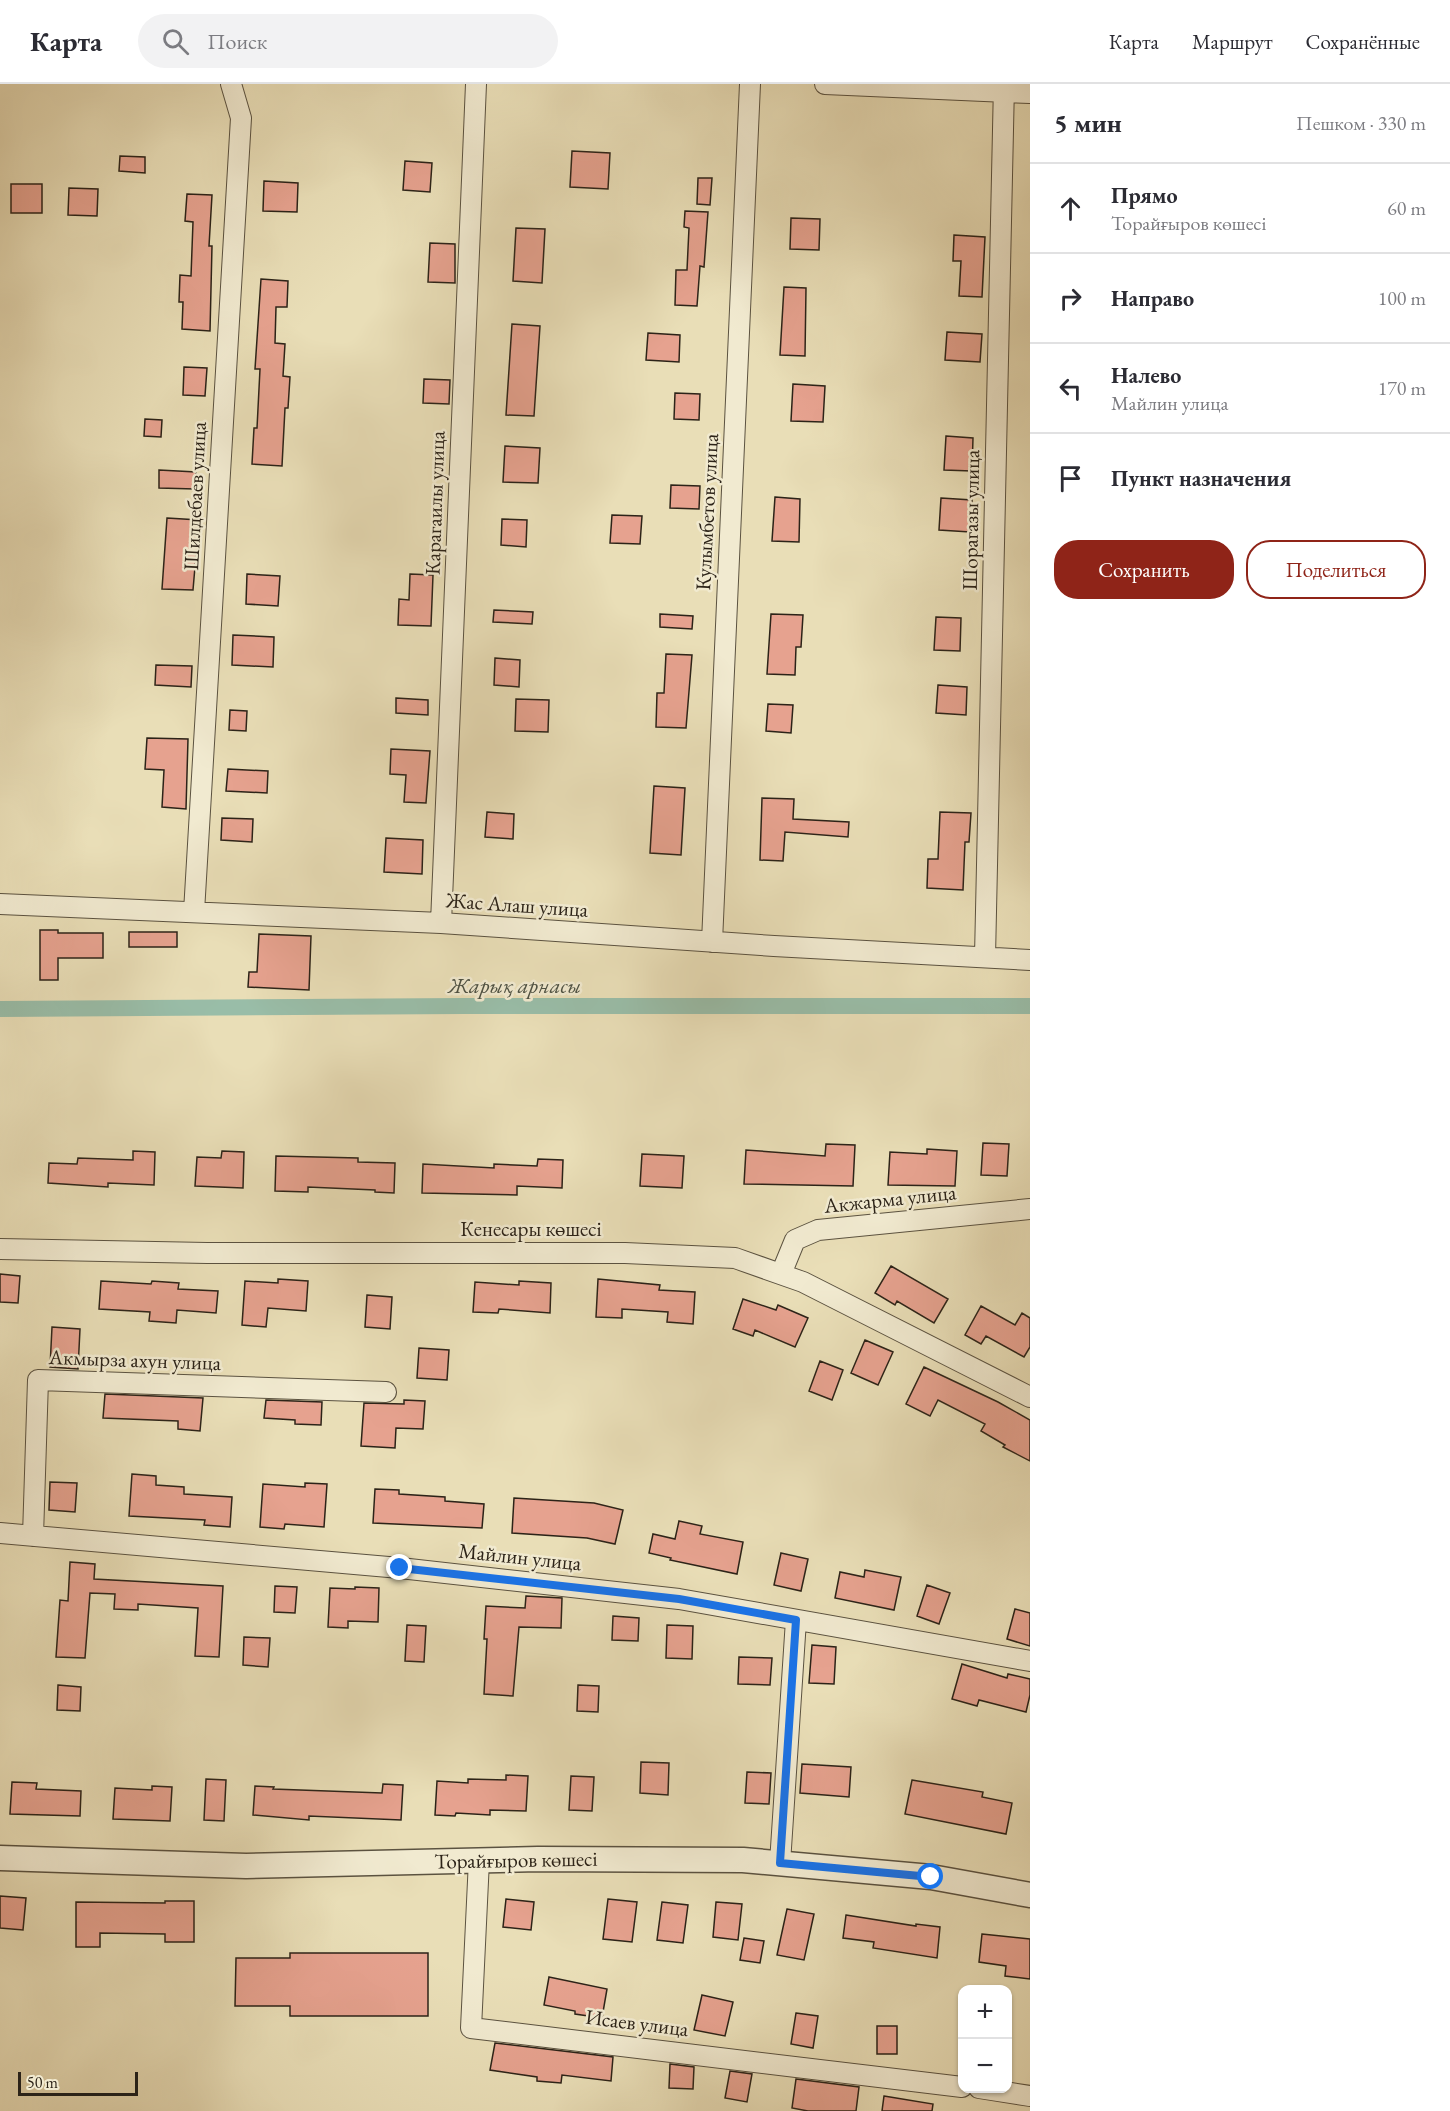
<!DOCTYPE html>
<html lang="ru">
<meta charset="utf-8">
<style>
body{margin:0;font-family:"EB Garamond",serif;background:#f2f2f3;color:#2b2b33}
.controls{position:absolute;right:18px;bottom:18px;display:grid;overflow:hidden;border-radius:12px;box-shadow:0 2px 4px #0004}
.controls button{width:54px;height:54px;display:grid;place-items:center;padding:0;border:0;border-bottom:2px solid #e1e1e2;background:#fff;color:#2b2b33;font:30px sans-serif}
.scale{position:absolute;left:18px;bottom:15px;width:120px;box-sizing:border-box;padding-left:6px;border:3px solid #2c2318;border-top:0;font-size:16px;line-height:21px;white-space:nowrap;color:#2c2318;-webkit-text-stroke:4px #f1ead0;paint-order:stroke}
.stop{position:absolute;width:18px;height:18px;margin:-14px;border:4px solid #1a73e8;border-radius:50%;background:#fff}
.stop.end{background:#1a73e8;border-color:#fff;box-shadow:0 2px 6px #0008}
.list{margin:0;padding:0;list-style:none}
h2{display:flex;justify-content:space-between;align-items:center;height:78px;margin:0;padding:0 24px;font-size:26px}
h2 small{font-size:20px;font-weight:400;color:#7c7c81}
.list li{display:grid;grid-template-columns:39px 1fr auto;gap:18px;align-items:center;box-sizing:border-box;height:90px;padding:0 24px;border-top:2px solid #e1e1e2}
.list b{display:block;font-size:22px;white-space:nowrap}
.list p{margin:0;font-size:20px;white-space:nowrap;color:#7c7c81}
.list em{font-size:20px;font-style:normal;color:#7c7c81}
.actions{display:flex;gap:12px;padding:18px 24px}
.actions a{flex:1;padding:14px 0;border:2px solid #8f2418;border-radius:24px;text-align:center;font-size:21px;color:#8f2418}
.actions .main{background:#8f2418;color:#fff}
.icon{flex:none;width:33px;height:33px;fill:none;stroke:currentColor;stroke-width:2;stroke-linecap:round;stroke-linejoin:round}
.map{position:relative;flex:none;width:1030px;height:2027px;overflow:hidden}
header{display:flex;align-items:center;gap:36px;box-sizing:border-box;height:84px;padding:0 30px;background:#fff;border-bottom:2px solid #e1e1e2}
header strong{font-size:28px}
nav{display:flex;gap:33px;margin-inline-start:auto;font-size:21px}
.search{width:420px;height:54px;background:#f2f2f3;display:flex;align-items:center;gap:15px;box-sizing:border-box;padding:0 21px;border-radius:33px;color:#7c7c81;font-size:22px}
main{display:flex}
aside{flex:1;background:#fff}
.map>svg:first-child{display:block}
.lines{fill:none;stroke-linecap:round;stroke-linejoin:round}
.canal{stroke:#99bda8;stroke-width:16}
.building{fill:#e6a28f;stroke:#2c2318;stroke-width:1.5}
.minor-casing{stroke:#5b5240;stroke-width:22}
.tertiary-casing{stroke:#5b5240;stroke-width:27}
.minor{stroke:#f1ead0;stroke-width:20}
.tertiary{stroke:#f1ead0;stroke-width:24}
.route{stroke:#1a73e8;stroke-width:8}
.labels{text-anchor:middle;stroke-width:5;stroke-linejoin:round;paint-order:stroke}
.street-label{font-size:21px;fill:#2c2318;stroke:#f1ead0}
.water-label{font-size:22px;font-style:italic;fill:#4d5143;stroke:#f1ead0}
</style>
<header>
<strong>Карта</strong>
<div class="search"><svg class="icon" aria-label="search" viewBox="0 0 24 24"><circle cx="10" cy="10" r="6"/><path d="M15 15l6 6"/></svg>Поиск</div>
<nav><a>Карта</a><a>Маршрут</a><a>Сохранённые</a></nav>
</header>
<main>
<div class="map">
<svg width="1030" height="2027" viewBox="0 0 1030 2027">
<rect width="100%" height="100%" fill="#e9deb7"/>
<filter id="stains"><feTurbulence type="fractalNoise" baseFrequency=".00333" numOctaves="4"/><feColorMatrix values="0 0 0 0 .2 0 0 0 0 .09 0 0 0 0 .02 0 0 0 .5 -.17"/></filter>
<radialGradient id="worn" r=".72"><stop offset=".6" stop-color="#630" stop-opacity="0"/><stop offset="1" stop-color="#630" stop-opacity=".3"/></radialGradient>
<g class="lines">
<path class="canal" d="M0,925L463,922H1030"/>
</g>
<path class="building" d="M572,67L610,69L608,105L570,103Z
M120,72L145,73V89L119,87Z
M405,77L432,79L430,108L403,106Z
M698,94H712L710,121L697,120Z
M264,97L298,99L297,128L263,127Z
M11,100H42V129H11Z
M69,104L98,105L97,132L68,131Z
M187,110L212,111L209,162H212L210,247L182,245L183,218H179L180,191L191,192L193,138L185,137Z
M685,127L708,128L704,183L700,182L697,222L675,221L676,186H687L689,144L684,143Z
M791,134L820,135L819,166L790,165Z
M516,144L545,145L542,199L513,197Z
M954,151L985,153L982,213L959,212L961,177H953Z
M430,159L455,160V199L428,198Z
M261,195L288,197L287,223H276L275,259L285,260L283,292L290,293L288,324H285L282,382L252,380L254,344H257L260,285H255Z
M784,203L806,204L805,272L780,271Z
M512,240L540,242L534,332L506,331Z
M947,248L982,250L980,278L945,276Z
M648,249L680,251L679,278L646,276Z
M184,283L207,284L205,312L183,311Z
M424,295L450,296L449,320L423,319Z
M793,300L825,302L823,338L791,337Z
M675,309L700,310L699,336L674,335Z
M145,335L162,336L161,353L144,352Z
M946,352L973,354L972,387L944,386Z
M505,362L540,364L538,399L503,398Z
M159,386L196,388L195,405L159,404Z
M671,401L700,402L699,425L670,424Z
M775,413L800,415L799,458L772,457Z
M941,414L972,416L970,448L939,446Z
M612,431L642,432L640,460L610,459Z
M167,434L199,436L193,506L162,505Z
M502,435L527,436L526,463L501,461Z
M247,490L280,492L278,522L246,520Z
M410,490L433,491L431,542L398,541L399,515L409,516Z
M494,526L533,528L532,540L493,538Z
M660,530L693,532L692,545L660,543Z
M771,530L803,531L801,563H796L795,591L767,590Z
M936,533L961,534L960,567L934,566Z
M233,551L274,553L273,583L232,581Z
M666,570L692,571L686,644L656,643L657,609H664Z
M495,574L520,576L519,603L494,601Z
M156,581L192,582L191,603L155,601Z
M938,601L967,603L966,631L936,629Z
M396,614L428,616V631L396,629Z
M516,615L549,616L548,648L515,647Z
M768,620L793,621L791,649L766,647Z
M230,626L247,627L246,647L229,646Z
M147,654L188,655L186,725L162,723L164,686L145,685Z
M391,665L430,667L426,719L404,718L406,691L390,690Z
M228,685L268,687L267,709L226,707Z
M654,702L685,704L681,771L650,769Z
M762,714L794,715L793,735L849,738L848,753L785,748L783,777L760,776Z
M487,728L514,730L513,755L485,753Z
M940,728L971,729L969,758H965L963,806L927,804L928,775H938Z
M222,734L253,735L252,758L221,756Z
M386,754L423,756L422,790L384,788Z
M40,846H58V849H103V874H58V896H40Z
M129,848H177V863H129Z
M259,850L311,852L309,906L248,903L249,888H257Z
M983,1059L1009,1060L1007,1092L981,1091Z
M826,1060L855,1061L853,1102L744,1100L746,1066L825,1072Z
M927,1065L957,1067L955,1102L888,1101L890,1068L927,1070Z
M133,1067L155,1068L154,1101L108,1099V1103L48,1099L49,1079L77,1080L78,1074L133,1076Z
M222,1067L244,1068L243,1104L195,1102L197,1073L221,1074Z
M642,1070L684,1072L682,1104L640,1102Z
M276,1072L358,1074V1078L395,1079L394,1109L375,1108V1106L308,1103V1108L275,1107Z
M538,1075L563,1076L562,1104L517,1102V1111L422,1109L423,1080L494,1084V1080L537,1082Z
M891,1182L948,1215L934,1239L897,1217L895,1221L875,1209Z
M0,1190L20,1192L18,1219L0,1218Z
M278,1195L308,1197L306,1227L268,1224L266,1243L242,1241L245,1197L278,1199Z
M598,1195L660,1201L659,1206L695,1208L693,1240L667,1238L668,1228L622,1225V1234L596,1233Z
M101,1197L151,1200L152,1197L179,1199L178,1205L218,1207L216,1229L177,1226L176,1239L149,1237L150,1228L99,1225Z
M519,1197L551,1199L550,1229L499,1225L498,1229L473,1228L475,1198L519,1201Z
M367,1211L392,1213L390,1245L365,1243Z
M743,1215L776,1226L778,1221L808,1234L795,1263L755,1246L753,1252L733,1245Z
M981,1222L1015,1241L1022,1229L1030,1234V1263L1024,1273L986,1252L981,1260L965,1251Z
M52,1243L80,1245L78,1285L50,1283Z
M865,1256L893,1268L878,1301L851,1289Z
M419,1264L449,1266L447,1296L417,1294Z
M820,1277L843,1286L832,1316L809,1307Z
M924,1283L998,1318L1030,1336V1377L1003,1363L1005,1361L981,1347L985,1340L938,1316L930,1332L906,1320Z
M105,1310L203,1314L200,1347L178,1345V1337L103,1334Z
M266,1316L322,1318L321,1341L295,1340V1336L264,1334Z
M404,1316L425,1317L423,1345L396,1344L395,1364L361,1362L364,1319L404,1320Z
M132,1390L156,1392V1401L184,1403V1410L232,1413L230,1443L204,1441L205,1436L129,1432Z
M50,1398L77,1399L75,1428L49,1426Z
M305,1399L327,1400L324,1443L285,1440L284,1445L260,1443L263,1400L305,1403Z
M375,1405L399,1406V1410L445,1413V1417L484,1420L482,1444L373,1439Z
M514,1414L594,1419L623,1426L615,1460L587,1454L512,1449Z
M679,1437L702,1442L700,1450L743,1458L737,1490L670,1476L671,1474L649,1469L653,1450L675,1455Z
M781,1469L808,1475L801,1507L774,1501Z
M70,1478L95,1480L94,1495L223,1502L219,1573L195,1572L198,1524L138,1520V1526L114,1525L115,1510L90,1509L85,1574L56,1573L60,1516L68,1517Z
M865,1486L901,1493L894,1526L835,1514L840,1488L864,1493Z
M927,1501L950,1509L939,1540L917,1532Z
M275,1502L297,1503L295,1529L274,1528Z
M355,1503L379,1504L378,1538L348,1537V1544L328,1543L330,1504L355,1505Z
M526,1512L562,1514L561,1544L519,1543L513,1612L484,1610L487,1555H484L486,1522L525,1524Z
M1015,1525L1030,1529V1562L1007,1555Z
M613,1532L639,1534L638,1557L612,1556Z
M407,1541L426,1542L424,1578L405,1577Z
M667,1541L693,1542L692,1575L666,1574Z
M244,1553L270,1554L268,1583L243,1581Z
M812,1561L836,1563L834,1600L809,1599Z
M739,1573L772,1574L770,1601L738,1600Z
M962,1580L1007,1594L1008,1590L1030,1595V1611L1026,1628L979,1616L977,1622L952,1615Z
M58,1601L81,1603L80,1627L57,1626Z
M578,1601L599,1602L598,1628L577,1627Z
M641,1678L669,1679L668,1711L640,1709Z
M802,1680L851,1683L849,1713L800,1709Z
M747,1688L771,1689L769,1720L745,1719Z
M506,1691L528,1692L526,1727L490,1726V1731L456,1729L455,1732L435,1731L437,1697L468,1699V1695L506,1696Z
M571,1692L594,1693L592,1727L569,1726Z
M206,1695L226,1696L224,1737L204,1736Z
M912,1696L983,1708L982,1713L1012,1719L1006,1750L905,1730Z
M12,1698L37,1699L36,1705L81,1707L80,1732L10,1730Z
M383,1700L403,1701L401,1736L309,1732V1736L253,1731L255,1702L274,1703L273,1705L382,1709Z
M152,1702L172,1703L170,1737L113,1735L115,1704L152,1706Z
M0,1812L26,1814L23,1846L0,1844Z
M506,1815L534,1818L531,1846L503,1843Z
M608,1815L637,1818L632,1858L603,1855Z
M165,1817H194V1858H165V1850L100,1849V1863H76V1818L165,1819Z
M662,1818L688,1821L683,1859L657,1856Z
M716,1818L742,1820L738,1856L713,1853Z
M787,1825L814,1830L804,1876L777,1871Z
M846,1831L916,1842V1840L940,1843L937,1874L873,1864L874,1858L843,1854Z
M982,1850L1030,1855V1895L1005,1892L1006,1882L979,1878Z
M744,1854L764,1857L760,1879L740,1876Z
M290,1869H428V1932H290V1922H235L236,1874H290Z
M549,1893L607,1905L602,1934L575,1930V1927L544,1921Z
M702,1911L733,1918L725,1952L694,1946Z
M796,1929L818,1932L813,1964L791,1960Z
M877,1942H897V1970H877Z
M495,1959L613,1973L611,1997L562,1991L561,1999L537,1997V1993L490,1986Z
M670,1980L694,1983L693,2005L669,2004Z
M730,1987L752,1990L747,2018L725,2014Z
M796,1995L859,2003L856,2027H808L792,2024Z
M884,2012L933,2020L932,2027H882Z"/>
<g class="lines">
<defs>
<path id="minor" d="M825,0L1030,9
M0,820L441,839L774,862L1030,876
M194,828L241,34L231,0
M441,839L476,0
M712,858L750,0
M985,873L1004,0
M0,1165L207,1169H625L735,1174L803,1198L1030,1313
M781,1190L795,1156L818,1146L1030,1125
M0,1449L400,1484L679,1515L1030,1577
M33,1452L38,1296L386,1308
M479,1776L471,1944L962,2003
M780,1779L796,1536
M979,2004L1030,2012"/>
<path id="tertiary" d="M0,1774L246,1782L538,1775L743,1776L931,1793L1030,1811"/>
</defs>
<use href="#minor" class="minor-casing"/>
<use href="#tertiary" class="tertiary-casing"/>
<use href="#minor" class="minor"/>
<use href="#tertiary" class="tertiary"/>
</g>
<g class="lines">
<path class="route" d="M400,1484L679,1515L796,1536L780,1779L931,1793"/>
</g>
<g class="labels">
<g class="street-label">
<text transform="translate(195 412) rotate(-87)" y="7">Шилдебаев улица</text>
<text transform="translate(435 419) rotate(-88)" y="7">Карагаилы улица</text>
<text transform="translate(707 428) rotate(-87)" y="7">Кулымбетов улица</text>
<text transform="translate(971 436) rotate(-89)" y="7">Шорагазы улица</text>
<text transform="translate(517 821) rotate(4)" y="7">Жас Алаш улица</text>
<text transform="translate(890 1115) rotate(-6)" y="7">Акжарма улица</text>
<text x="531" y="1152">Кенесары көшесі</text>
<text transform="translate(135 1276) rotate(2)" y="7">Акмырза ахун улица</text>
<text transform="translate(520 1473) rotate(6)" y="7">Майлин улица</text>
<text transform="translate(516 1776) rotate(-1)" y="7">Торайғыров көшесі</text>
<text transform="translate(637 1939) rotate(7)" y="7">Исаев улица</text>
</g>
<g class="water-label">
<text x="515" y="909">Жарық арнасы</text>
</g>
</g>
<rect width="100%" height="100%" filter="url(#stains)"/>
<rect width="100%" height="100%" fill="url(#worn)"/>
</svg>
<div class="controls">
<button>+</button>
<button>−</button>
</div>
<div class="scale">50 m</div>
<div class="stop" style="left:931px;top:1793px"></div>
<div class="stop end" style="left:400px;top:1484px"></div>
</div>
<aside>
<h2>5 мин<small>Пешком · 330 m</small></h2>
<ul class="list">
<li><svg class="icon" aria-label="ahead" viewBox="0 0 24 24"><path d="M12 20V5M6 11l6-6 6 6"/></svg><div><b>Прямо</b><p>Торайғыров көшесі</p></div><em>60 m</em></li>
<li><svg class="icon" aria-label="right" viewBox="0 0 24 24"><path d="M7 20v-9h11M14 6l5 5-5 5"/></svg><div><b>Направо</b></div><em>100 m</em></li>
<li><svg class="icon" aria-label="left" viewBox="0 0 24 24"><path d="M17 20v-9H6M10 6l-5 5 5 5"/></svg><div><b>Налево</b><p>Майлин улица</p></div><em>170 m</em></li>
<li><svg class="icon" aria-label="arrive" viewBox="0 0 24 24"><path d="M6 21V4h12l-3 4 3 4H6"/></svg><div><b>Пункт назначения</b></div></li>
</ul>
<div class="actions"><a class="main">Сохранить</a><a>Поделиться</a></div>
</aside>
</main>
